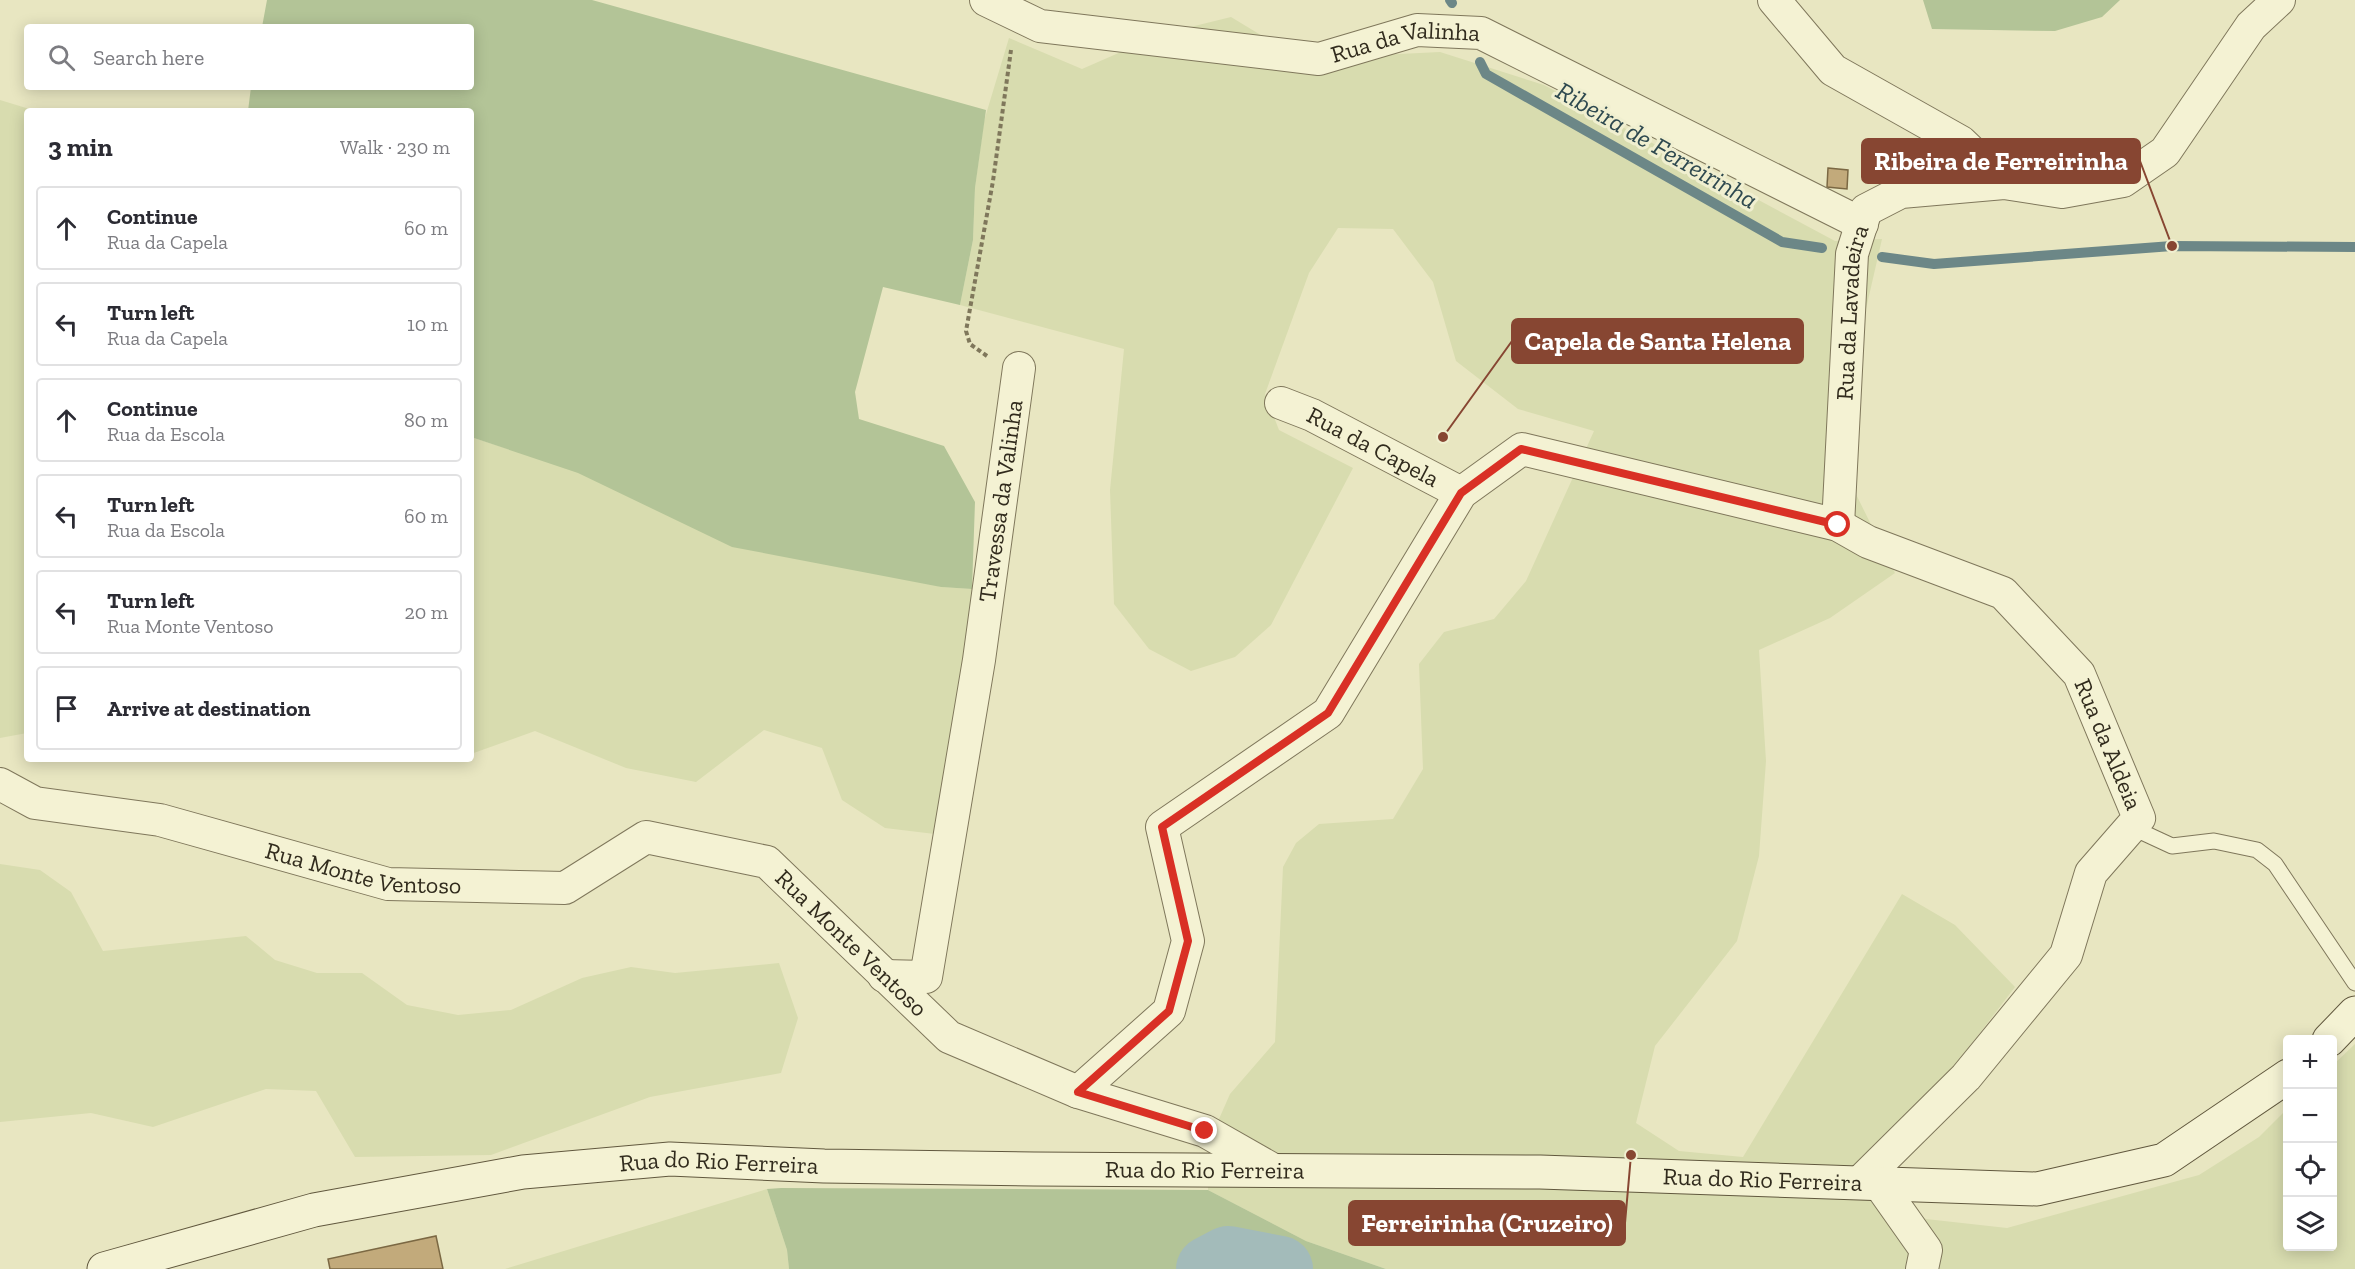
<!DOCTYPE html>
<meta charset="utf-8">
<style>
body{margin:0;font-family:"Zilla Slab",serif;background:#f2f2f3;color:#2b2b33}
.controls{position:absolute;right:18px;bottom:18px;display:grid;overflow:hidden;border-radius:6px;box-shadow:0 3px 15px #0003}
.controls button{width:54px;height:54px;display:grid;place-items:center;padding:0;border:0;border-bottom:2px solid #e1e1e2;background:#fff;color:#2b2b33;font:30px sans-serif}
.stop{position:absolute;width:18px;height:18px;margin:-14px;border:4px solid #d93025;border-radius:50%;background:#fff}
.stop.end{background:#d93025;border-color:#fff;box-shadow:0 2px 6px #0008}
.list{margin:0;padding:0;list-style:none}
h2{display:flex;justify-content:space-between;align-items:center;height:78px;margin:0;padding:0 24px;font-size:26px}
h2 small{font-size:20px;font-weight:400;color:#7c7c81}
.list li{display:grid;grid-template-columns:39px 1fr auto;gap:18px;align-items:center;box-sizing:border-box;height:84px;margin:0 12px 12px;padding:0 12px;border:2px solid #e1e1e2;border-radius:6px}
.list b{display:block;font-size:22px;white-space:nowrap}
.list p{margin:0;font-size:20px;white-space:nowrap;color:#7c7c81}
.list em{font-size:20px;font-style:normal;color:#7c7c81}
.icon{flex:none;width:33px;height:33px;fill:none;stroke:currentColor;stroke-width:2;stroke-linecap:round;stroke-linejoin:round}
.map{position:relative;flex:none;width:2355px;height:1269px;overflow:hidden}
.search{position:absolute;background:#fff;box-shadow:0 3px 15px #0003;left:24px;top:24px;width:450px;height:66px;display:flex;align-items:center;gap:15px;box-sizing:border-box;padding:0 21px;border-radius:6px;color:#7c7c81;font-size:22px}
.panel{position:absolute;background:#fff;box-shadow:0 3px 15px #0003;left:24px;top:108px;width:450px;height:654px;border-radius:6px}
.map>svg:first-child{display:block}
.farmland{fill:#d8dcaf}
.green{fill:#b3c497}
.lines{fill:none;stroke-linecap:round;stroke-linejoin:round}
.stream{stroke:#6c8787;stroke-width:10}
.river{stroke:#a3bbba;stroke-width:66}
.building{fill:#c2aa7b;stroke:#7b6843;stroke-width:1.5}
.lane-casing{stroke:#7f775b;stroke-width:17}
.street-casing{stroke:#7f775b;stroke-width:34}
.secondary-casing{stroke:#61583e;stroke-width:35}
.path{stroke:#7f775b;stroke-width:4;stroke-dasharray:4.5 3;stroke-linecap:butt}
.lane{stroke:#f4f2d3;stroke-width:15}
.street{stroke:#f4f2d3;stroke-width:32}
.secondary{stroke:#f4f2d3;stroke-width:33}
.route{stroke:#d93025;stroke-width:8}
.labels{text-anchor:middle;stroke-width:6;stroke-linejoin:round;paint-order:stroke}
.street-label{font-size:24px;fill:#312b1d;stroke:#f0efd0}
.water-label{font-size:26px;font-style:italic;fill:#2e494f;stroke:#f0efd0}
.leader{fill:none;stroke:#874632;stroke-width:2}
.callout-dot{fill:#874632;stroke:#f0efd0;stroke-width:2}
.callout{fill:#874632;stroke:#874632;stroke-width:2}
.callout-label{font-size:26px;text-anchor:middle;font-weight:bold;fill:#fff}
</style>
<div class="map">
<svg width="2355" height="1269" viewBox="0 0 2355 1269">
<rect width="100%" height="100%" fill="#e8e6c1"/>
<path class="farmland" d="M1231,17L1269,40L1379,55L1440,52L1544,85L1835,241L1882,239L1866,309L1843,468L1895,573L1830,618L1759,650L1766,761L1759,856L1737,941L1655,1046L1636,1123L1679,1151L1743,1157L1902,894L1955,925L2015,987L1950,1072L1879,1144L1894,1203L1926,1219L2007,1228L2199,1175L2259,1137L2287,1109L2288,1246H2332L2333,1065L2355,1044V1269H1386L1306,1241L1208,1190V1144L1230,1094L1275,1042L1283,867L1296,843L1319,824L1393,819L1423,769L1419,664L1444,632L1494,619L1526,581L1594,431L1518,409L1456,361L1433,282L1393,229L1338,228L1309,273L1265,394L1279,430L1353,468L1271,625L1235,657L1191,671L1149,649L1114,604L1110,490L1124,349L960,305L973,240L975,188L984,121L1009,38L1082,69L1162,34Z
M0,100L36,111H27V733L0,738Z
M471,437L941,587L972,589L943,835L885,828L842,800L822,748L764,730L696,782L626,768L535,731L471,754Z
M0,864L40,870L71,892L103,951L246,936L275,960L317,973H362L407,1005L458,1015L511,1010L582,978L631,967L675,973L779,963L798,1018L781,1073L650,1097L491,1155L355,1157L316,1091L266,1089L153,1127L91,1113L0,1122Z
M767,1189L787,1250L789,1269H505Z"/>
<path class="green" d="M267,0H592L986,110L975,188L973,240L960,305L883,287L855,392L859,419L944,446L975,502L972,589L941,587L732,547L578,473L471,437V111H248L251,87H471V27H262Z
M1923,0H2120L2102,17L2055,31L1932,29Z
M781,1188L1208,1190L1306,1241L1386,1269H789L787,1250L767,1189Z"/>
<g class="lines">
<path class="stream" d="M1450,0L1452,3
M1480,62L1486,74L1782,242L1822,248
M1882,257L1934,264L2172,246L2355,247"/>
<path class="river" d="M1209,1269L1228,1259L1280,1269"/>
</g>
<path class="building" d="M1828,168L1848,170L1847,189L1827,187Z
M436,1236L443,1269H330L328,1259Z"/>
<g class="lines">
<defs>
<path id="lane" d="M2131,827L2172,846L2214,841L2257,850L2275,864L2355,983"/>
<g id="street">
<path id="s1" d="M986,0L1040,26L1319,59L1417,30L1481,33L1862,224"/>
<path d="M1774,0L1833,70L1961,142L2004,183"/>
<path id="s2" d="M1281,403L1312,415L1461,493"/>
<path id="s3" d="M1838,525L1852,254L1866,210L1901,192L2004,183L2062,192L2123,181L2165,152L2251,26L2279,0"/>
<path id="s4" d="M0,784L35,803L160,820L388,884L565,888L646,837L767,862L949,1037L1078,1092L1205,1131L1270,1168"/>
<path id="s5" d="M884,976L926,977L979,660L1019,368"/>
<path id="s6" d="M1078,1092L1169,1011L1188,941L1162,827L1328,713L1461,493L1522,449L1838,525L1868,542L2003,593L2079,674L2139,818L2091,873L2066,955L1966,1077L1860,1182"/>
<path d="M1878,1182L1926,1250L1922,1269"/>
</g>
<g id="secondary">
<path d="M2329,1040L2355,1013"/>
<path id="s7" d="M104,1269L314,1210L523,1172L670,1159L824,1166L1034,1169L1540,1172L2037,1189L2164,1160L2288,1076"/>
</g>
</defs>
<use href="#lane" class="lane-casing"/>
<use href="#street" class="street-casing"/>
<use href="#secondary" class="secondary-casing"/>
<path class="path" d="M987,356L970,344L966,331L993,181L1011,50"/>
<use href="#lane" class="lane"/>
<use href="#street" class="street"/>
<use href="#secondary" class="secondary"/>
</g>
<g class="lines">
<path class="route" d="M1205,1131L1078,1092L1169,1011L1188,941L1162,827L1328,713L1461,493L1521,449L1838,525"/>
</g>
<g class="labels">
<g class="street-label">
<text dy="8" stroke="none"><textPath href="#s1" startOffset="430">Rua da Valinha</textPath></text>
<text dy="8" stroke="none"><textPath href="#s3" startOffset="213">Rua da Lavadeira</textPath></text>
<text dy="8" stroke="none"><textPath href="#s2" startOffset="102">Rua da Capela</textPath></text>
<text dy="8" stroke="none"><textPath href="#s5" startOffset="524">Travessa da Valinha</textPath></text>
<text dy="8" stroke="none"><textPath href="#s6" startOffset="1536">Rua da Aldeia</textPath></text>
<text dy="8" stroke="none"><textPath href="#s4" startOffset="376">Rua Monte Ventoso</textPath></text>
<text dy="8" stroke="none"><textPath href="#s4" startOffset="916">Rua Monte Ventoso</textPath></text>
<text dy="8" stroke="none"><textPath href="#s7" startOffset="627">Rua do Rio Ferreira</textPath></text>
<text dy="8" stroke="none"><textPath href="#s7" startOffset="1113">Rua do Rio Ferreira</textPath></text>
<text dy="8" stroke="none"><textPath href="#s7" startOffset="1671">Rua do Rio Ferreira</textPath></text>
</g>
<g class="water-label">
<text transform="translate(1657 145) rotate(30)" y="9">Ribeira de Ferreirinha</text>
</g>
</g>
<path class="leader" d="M2172 246L2140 161M1443 437L1512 341M1631 1155L1625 1223"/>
<g class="callout-dot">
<circle cx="2172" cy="246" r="6"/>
<circle cx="1443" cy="437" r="6"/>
<circle cx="1631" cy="1155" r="6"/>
</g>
<g class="callout">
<rect x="1862" y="139" width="278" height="44" rx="6"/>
<rect x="1512" y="319" width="291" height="44" rx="6"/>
<rect x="1349" y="1201" width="276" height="44" rx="6"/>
</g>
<g class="callout-label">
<text x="2001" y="170">Ribeira de Ferreirinha</text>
<text x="1658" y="350">Capela de Santa Helena</text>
<text x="1487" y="1232">Ferreirinha (Cruzeiro)</text>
</g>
</svg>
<div class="controls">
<button>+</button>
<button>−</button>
<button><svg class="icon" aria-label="locate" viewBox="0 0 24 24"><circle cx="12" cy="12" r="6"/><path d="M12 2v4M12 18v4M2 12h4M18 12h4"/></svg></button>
<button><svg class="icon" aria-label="layers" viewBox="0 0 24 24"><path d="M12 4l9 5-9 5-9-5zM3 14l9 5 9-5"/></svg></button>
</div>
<div class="stop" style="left:1838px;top:525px"></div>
<div class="stop end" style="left:1205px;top:1131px"></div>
<div class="search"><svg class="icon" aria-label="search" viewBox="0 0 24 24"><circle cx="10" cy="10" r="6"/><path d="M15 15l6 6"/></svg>Search here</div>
<section class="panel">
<h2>3 min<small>Walk · 230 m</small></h2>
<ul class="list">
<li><svg class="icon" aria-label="ahead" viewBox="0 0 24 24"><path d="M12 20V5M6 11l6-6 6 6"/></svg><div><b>Continue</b><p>Rua da Capela</p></div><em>60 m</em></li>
<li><svg class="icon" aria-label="left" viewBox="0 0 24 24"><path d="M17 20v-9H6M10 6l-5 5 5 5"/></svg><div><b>Turn left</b><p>Rua da Capela</p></div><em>10 m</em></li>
<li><svg class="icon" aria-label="ahead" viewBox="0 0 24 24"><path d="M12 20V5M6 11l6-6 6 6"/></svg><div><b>Continue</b><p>Rua da Escola</p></div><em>80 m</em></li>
<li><svg class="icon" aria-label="left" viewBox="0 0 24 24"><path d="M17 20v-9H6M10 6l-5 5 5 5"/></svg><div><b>Turn left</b><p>Rua da Escola</p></div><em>60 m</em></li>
<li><svg class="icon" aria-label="left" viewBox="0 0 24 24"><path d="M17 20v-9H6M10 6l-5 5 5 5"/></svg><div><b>Turn left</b><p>Rua Monte Ventoso</p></div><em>20 m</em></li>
<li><svg class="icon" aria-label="arrive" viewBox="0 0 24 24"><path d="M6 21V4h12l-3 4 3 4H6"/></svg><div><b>Arrive at destination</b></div></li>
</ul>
</section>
</div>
